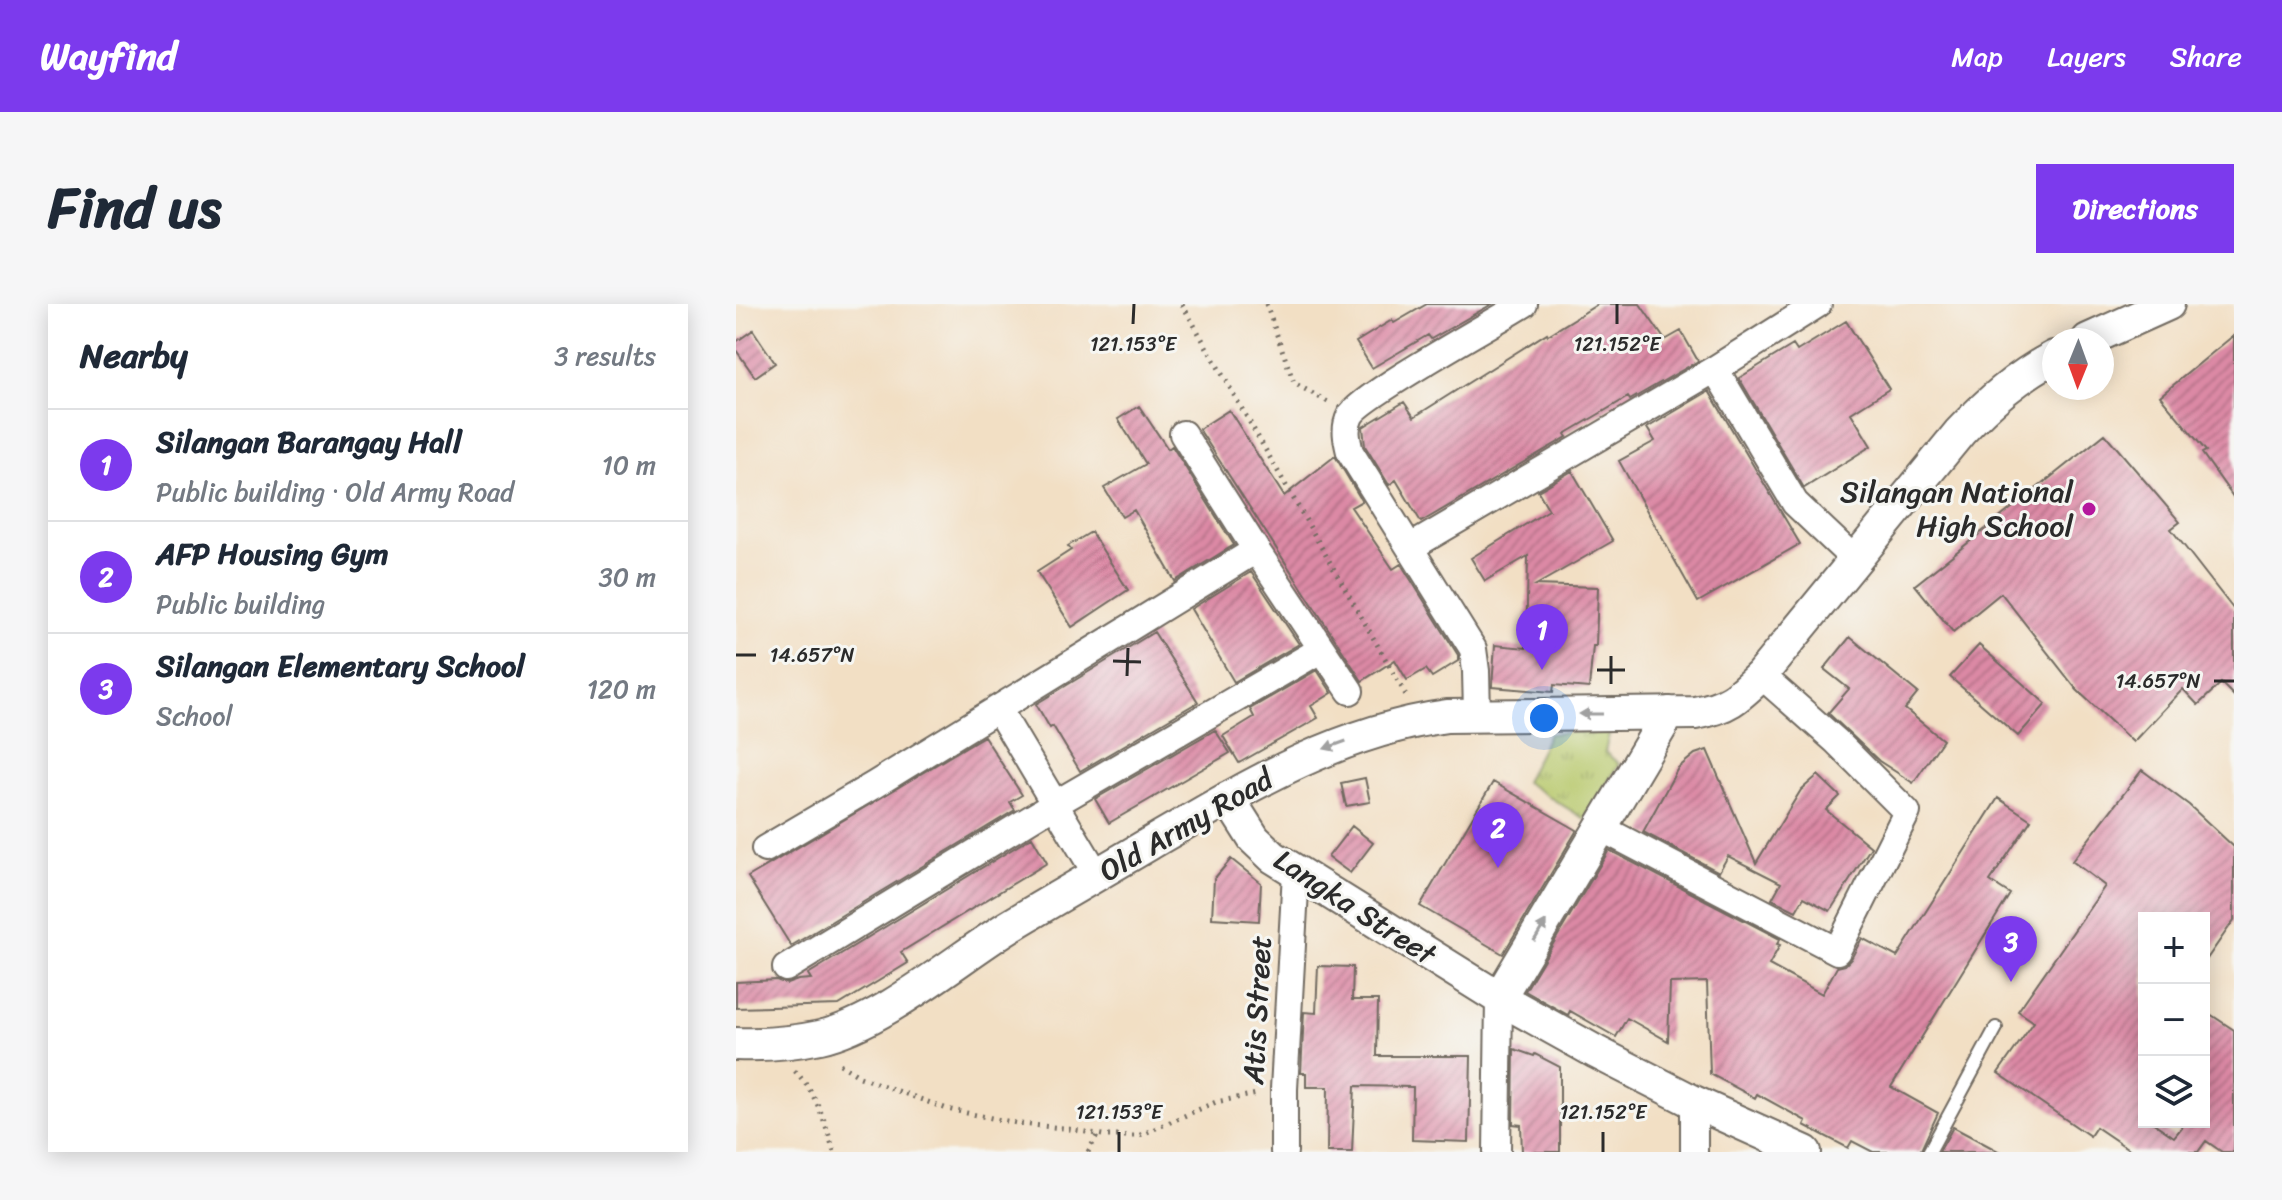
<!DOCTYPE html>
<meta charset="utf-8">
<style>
body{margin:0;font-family:Sriracha,sans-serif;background:#f6f6f7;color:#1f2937}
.controls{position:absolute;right:24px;bottom:24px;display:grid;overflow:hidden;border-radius:0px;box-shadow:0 4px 20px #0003}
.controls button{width:72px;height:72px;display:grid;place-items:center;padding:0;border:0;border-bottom:2px solid #e0e1e3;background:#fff;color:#1f2937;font:40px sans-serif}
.compass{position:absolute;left:1306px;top:24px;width:72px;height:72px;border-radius:50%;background:#fff;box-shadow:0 4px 20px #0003;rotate:181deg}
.you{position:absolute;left:808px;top:414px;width:28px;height:28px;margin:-20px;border:6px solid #fff;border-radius:50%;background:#1a73e8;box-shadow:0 0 0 12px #1a73e833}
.badge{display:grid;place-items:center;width:52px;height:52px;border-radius:50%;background:#7c3aed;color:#fff;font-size:26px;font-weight:700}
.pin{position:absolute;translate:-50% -66px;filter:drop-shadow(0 2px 4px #0008)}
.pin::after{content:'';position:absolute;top:42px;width:28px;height:24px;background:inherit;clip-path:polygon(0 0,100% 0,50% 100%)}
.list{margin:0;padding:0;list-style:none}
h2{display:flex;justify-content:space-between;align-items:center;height:104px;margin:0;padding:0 32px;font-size:34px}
h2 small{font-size:26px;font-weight:400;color:#747a83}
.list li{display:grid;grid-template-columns:52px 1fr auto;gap:24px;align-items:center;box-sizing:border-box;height:112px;padding:0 32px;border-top:2px solid #e0e1e3}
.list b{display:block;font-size:30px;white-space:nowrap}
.list p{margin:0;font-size:26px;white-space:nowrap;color:#747a83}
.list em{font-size:26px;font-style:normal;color:#747a83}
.icon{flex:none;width:44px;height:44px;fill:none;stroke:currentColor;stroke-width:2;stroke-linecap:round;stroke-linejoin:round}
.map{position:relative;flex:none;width:1498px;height:848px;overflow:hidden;border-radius:0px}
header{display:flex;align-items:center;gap:48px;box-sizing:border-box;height:112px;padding:0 40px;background:#7c3aed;color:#fff}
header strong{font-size:38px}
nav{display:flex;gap:44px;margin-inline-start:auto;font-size:28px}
.intro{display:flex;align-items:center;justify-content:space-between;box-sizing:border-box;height:192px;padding:0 48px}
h1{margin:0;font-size:56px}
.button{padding:20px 36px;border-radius:0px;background:#7c3aed;color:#fff;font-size:28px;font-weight:700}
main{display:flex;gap:48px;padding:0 48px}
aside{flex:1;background:#fff;border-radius:0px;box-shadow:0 4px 20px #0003}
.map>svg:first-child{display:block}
.park{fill:url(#park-tufts);stroke:#717a4b;stroke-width:2}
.building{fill:url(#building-hatch)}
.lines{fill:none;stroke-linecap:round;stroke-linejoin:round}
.service-casing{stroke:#716a61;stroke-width:16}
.minor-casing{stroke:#716a61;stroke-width:30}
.tertiary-casing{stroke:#716a61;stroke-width:36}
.path{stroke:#716a61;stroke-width:5;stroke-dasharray:2 6;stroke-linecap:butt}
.service{stroke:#fff;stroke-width:12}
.minor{stroke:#fff;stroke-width:26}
.tertiary{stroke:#fff;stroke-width:32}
.oneway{fill:#a0a0a0}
.ticks{fill:none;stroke:#2b2b2b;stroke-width:3}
.poi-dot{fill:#b5179e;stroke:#f6f6f2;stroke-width:3}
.labels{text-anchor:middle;stroke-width:6;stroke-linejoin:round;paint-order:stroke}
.poi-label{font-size:30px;fill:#2b2b2b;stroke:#f6f6f2;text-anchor:end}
.street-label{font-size:30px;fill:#2b2b2b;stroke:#f6f6f2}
.ticks-label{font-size:20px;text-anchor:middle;fill:#2b2b2b;stroke:#f6f6f2;stroke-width:6;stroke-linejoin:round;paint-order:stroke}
</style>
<header>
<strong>Wayfind</strong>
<nav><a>Map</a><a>Layers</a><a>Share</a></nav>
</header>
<div class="intro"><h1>Find us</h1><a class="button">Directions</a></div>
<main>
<aside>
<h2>Nearby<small>3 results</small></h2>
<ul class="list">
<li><span class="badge">1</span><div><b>Silangan Barangay Hall</b><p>Public building · Old Army Road</p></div><em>10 m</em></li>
<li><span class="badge">2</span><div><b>AFP Housing Gym</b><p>Public building</p></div><em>30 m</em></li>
<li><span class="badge">3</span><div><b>Silangan Elementary School</b><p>School</p></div><em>120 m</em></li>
</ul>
</aside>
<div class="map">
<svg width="1498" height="848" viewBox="0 0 1498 848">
<defs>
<pattern id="park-tufts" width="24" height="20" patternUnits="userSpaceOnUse" patternTransform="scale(2)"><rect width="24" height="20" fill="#b7c86b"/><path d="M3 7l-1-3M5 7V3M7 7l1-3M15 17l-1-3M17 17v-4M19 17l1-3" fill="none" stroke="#95a358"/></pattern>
<pattern id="building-hatch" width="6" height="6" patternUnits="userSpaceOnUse" patternTransform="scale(2)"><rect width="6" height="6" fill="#dc89a5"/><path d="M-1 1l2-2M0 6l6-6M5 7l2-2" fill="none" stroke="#b37087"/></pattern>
</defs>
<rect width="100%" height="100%" fill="#f6f6f2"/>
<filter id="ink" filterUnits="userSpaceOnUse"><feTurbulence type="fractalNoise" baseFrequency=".0125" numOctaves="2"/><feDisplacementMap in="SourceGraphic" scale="16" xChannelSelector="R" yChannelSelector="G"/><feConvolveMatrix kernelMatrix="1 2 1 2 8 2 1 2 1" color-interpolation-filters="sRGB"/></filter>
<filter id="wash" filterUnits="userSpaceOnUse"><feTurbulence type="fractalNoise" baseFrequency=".006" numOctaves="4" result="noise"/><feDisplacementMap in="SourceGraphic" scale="32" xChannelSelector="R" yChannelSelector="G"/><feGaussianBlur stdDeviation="1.8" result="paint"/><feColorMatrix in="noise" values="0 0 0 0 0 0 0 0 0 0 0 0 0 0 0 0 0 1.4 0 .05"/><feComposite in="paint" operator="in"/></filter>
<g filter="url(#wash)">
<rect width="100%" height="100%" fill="#f2dfc4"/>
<path class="park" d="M874,426L869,448L883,460L849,515L789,478L813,430Z"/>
<g id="blocks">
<path class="building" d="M691,0H756L695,35L692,31L636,64L620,38L656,16L658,19Z
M862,0H904L929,36L945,27L962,57L894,96L892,93L829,130L831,133L685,218L660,176L653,181L629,142L627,123L668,98L678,113L811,29L812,31Z
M1110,17L1153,85L1115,109L1135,142L1068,184L1003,74L1057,41L1061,47Z
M17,26L39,59L19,73L0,46V38Z
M1498,31V194L1466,149L1470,147L1424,92Z
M973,87L1064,240L962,298L883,157L919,137L911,124Z
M403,102L432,145L436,142L498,241L439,277L398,206L386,213L368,184L410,160L382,115Z
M493,106L548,192L599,152L626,197L615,203L657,265L665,260L722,351V357L696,373L690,365L671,376L659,356L626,377L463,125Z
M1369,130L1444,218L1435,225L1498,306V392L1485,379L1462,401L1447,385L1397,438L1341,386L1265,289L1217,328L1179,281Z
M836,167L877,237L800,281L862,283L860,342H857L853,384L818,381L817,388L756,383L759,341L790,344L792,252L749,277L735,254L813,206L802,187Z
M355,228L392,286L336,323L301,268L335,246L332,242Z
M515,268L563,340L498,378L455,305Z
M418,328L462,398L344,467L317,422L314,424L300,400Z
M1114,333L1182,389L1169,405L1207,436L1177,479L1143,457L1092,409L1113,385L1088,365Z
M1243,341L1310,400L1282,432L1214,373Z
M581,366L596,389L575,402L582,414L503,459L487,432L518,413L514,405Z
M479,426L494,449L373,519L359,495Z
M248,432L286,491L274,498L279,506L55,642L12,573Z
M971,446L1020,559L1065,486L1082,471L1104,492L1090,506L1135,543L1094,607L1068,593L1060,607L1036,595L1045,579L992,552L983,568L907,528L942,464L959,450Z
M1406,466L1453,501L1498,543V616L1468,659V614H1408V818H1416L1438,833L1447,822L1441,818H1468V706L1498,726V848H1486L1470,837L1462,848H1397L1360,823L1354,832L1262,769L1298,718L1282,707L1369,582L1336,557Z
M629,474L634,498L610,502L605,479Z
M757,478L841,526L767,650L684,602Z
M1262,494L1295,516L1254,577L1274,590L1155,783L1202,809L1184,848H1137L1116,837L1112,844L1068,821L1070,817L1021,790L1019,794L974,770L971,678L934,679L932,737L891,714L880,733L834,707L832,711L789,687L873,546L1044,635L1041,640L1044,641L1033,661L1086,690L1101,663L1109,661L1115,655L1126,634L1161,653Z
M616,522L637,539L614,569L592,553Z
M296,533L311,559L165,648L172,659L103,701L0,704V678L40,676L51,680L62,676L75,675L72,670Z
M495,555L525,579L523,617L476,614L478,575Z
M582,662L617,663L616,696H642L641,752H735L733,838L676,836L677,783L619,782L616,848H591L592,783H570V769H565L568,708L580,709Z
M778,745L798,752L799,750L824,763V848H786L785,821L777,820Z
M1217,823L1264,848H1203Z"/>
</g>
</g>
<g filter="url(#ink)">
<use href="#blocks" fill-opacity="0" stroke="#716a61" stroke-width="2"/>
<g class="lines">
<defs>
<path id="service" d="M1193,848L1260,724"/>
<path id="minor" d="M979,65L1059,199L1117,254
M447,130L520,246L614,387
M675,243L979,65L1082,0
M262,405L361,571
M741,410L740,367L737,345L614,148C611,136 608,124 614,112C624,92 761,17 788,0
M865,524L1101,647L1171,508L1100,437L1025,371
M29,545L138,481L520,246
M50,664L319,500L586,345
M548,848V785L560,568
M761,848L763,694
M958,848V798"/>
<path id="tertiary" d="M1352,36L1432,0
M492,494L518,535L537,553L763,694L860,748L958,798L1069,848
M763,694L933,409
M0,740C29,741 56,739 84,733C145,719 218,657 272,623C318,595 366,568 413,540C507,485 601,427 711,412L959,409C992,403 1001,394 1025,371L1224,128C1253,97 1281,73 1318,53"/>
</defs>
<use href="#service" class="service-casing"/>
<use href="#minor" class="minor-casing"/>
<use href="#tertiary" class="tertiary-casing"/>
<path class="path" d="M446,0L670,391
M530,0L558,79L592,98
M104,760L124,773L211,805L285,820L327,824L372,832H402L480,798L521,790
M59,767C81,790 89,818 98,848
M352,848L362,830"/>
<use href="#service" class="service"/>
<use href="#minor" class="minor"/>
<use href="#tertiary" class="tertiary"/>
</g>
<defs><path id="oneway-solid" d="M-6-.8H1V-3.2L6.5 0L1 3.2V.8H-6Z" transform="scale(2)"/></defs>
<g class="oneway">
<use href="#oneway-solid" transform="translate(855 410) rotate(180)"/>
<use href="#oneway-solid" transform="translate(599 441) rotate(161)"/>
<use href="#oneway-solid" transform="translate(804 627) rotate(-59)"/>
</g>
</g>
<path class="ticks" d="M397,20L398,0M881,20V0M0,351H20M377,357L405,358M861,366H889M391,372L392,344M1478,377H1498M875,380V352M383,848V828M867,848V828"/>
<circle class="poi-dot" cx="1353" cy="205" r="8"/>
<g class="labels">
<g class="poi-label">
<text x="1337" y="198">Silangan National<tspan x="1337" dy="34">High School</tspan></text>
</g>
<g class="street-label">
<text transform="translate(450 521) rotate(-30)" y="10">Old Army Road</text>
<text transform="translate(619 603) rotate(33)" y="10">Langka Street</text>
<text transform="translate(521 706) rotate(-87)" y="10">Atis Street</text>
</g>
</g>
<g class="ticks-label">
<text x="397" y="47">121.153°E</text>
<text x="881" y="47">121.152°E</text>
<text x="76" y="358">14.657°N</text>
<text x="1422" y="384">14.657°N</text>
<text x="383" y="815">121.153°E</text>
<text x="867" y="815">121.152°E</text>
</g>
</svg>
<div class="controls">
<button>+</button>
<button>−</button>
<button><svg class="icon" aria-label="layers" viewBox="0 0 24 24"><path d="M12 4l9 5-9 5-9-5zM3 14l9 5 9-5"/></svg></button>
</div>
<svg class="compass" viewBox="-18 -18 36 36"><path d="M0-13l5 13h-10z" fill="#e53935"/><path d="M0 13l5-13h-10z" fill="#747a83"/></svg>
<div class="you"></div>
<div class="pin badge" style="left:806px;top:366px">1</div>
<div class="pin badge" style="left:762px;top:564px">2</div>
<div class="pin badge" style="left:1275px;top:678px">3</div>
</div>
</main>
